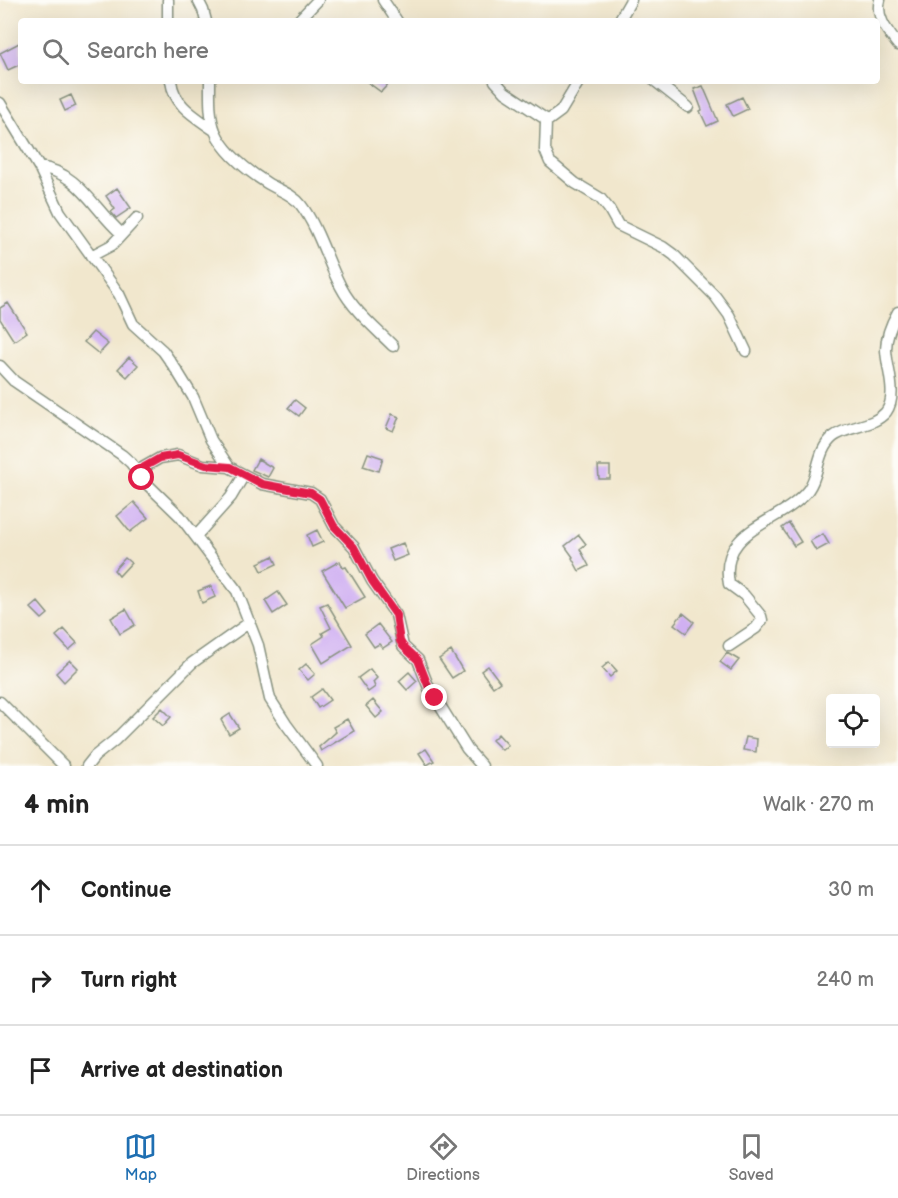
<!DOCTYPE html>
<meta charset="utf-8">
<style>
body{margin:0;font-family:"Balsamiq Sans",sans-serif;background:#f2f2f2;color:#222}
.controls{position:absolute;right:18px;bottom:18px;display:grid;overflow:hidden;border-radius:6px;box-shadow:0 6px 24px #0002}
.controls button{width:54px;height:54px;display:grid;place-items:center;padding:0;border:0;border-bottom:2px solid #e0e0e0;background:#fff;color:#222;font:30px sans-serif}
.stop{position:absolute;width:18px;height:18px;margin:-14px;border:4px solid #e11d48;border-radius:50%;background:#fff}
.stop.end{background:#e11d48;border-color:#fff;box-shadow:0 2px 6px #0008}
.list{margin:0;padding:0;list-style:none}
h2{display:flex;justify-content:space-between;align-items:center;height:78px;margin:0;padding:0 24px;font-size:26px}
h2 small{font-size:20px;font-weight:400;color:#767676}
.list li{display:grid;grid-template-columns:39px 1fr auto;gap:18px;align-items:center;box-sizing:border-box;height:90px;padding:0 24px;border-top:2px solid #e0e0e0}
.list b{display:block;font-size:22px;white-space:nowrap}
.list em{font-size:20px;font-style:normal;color:#767676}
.icon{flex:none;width:33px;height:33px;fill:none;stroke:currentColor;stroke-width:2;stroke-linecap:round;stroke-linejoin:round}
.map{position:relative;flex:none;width:898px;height:766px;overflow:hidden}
.search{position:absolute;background:#fff;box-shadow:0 6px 24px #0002;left:18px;right:18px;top:18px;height:66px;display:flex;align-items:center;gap:15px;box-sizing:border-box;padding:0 21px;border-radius:6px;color:#767676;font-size:22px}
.sheet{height:348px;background:#fff}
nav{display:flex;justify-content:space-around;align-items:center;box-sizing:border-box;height:84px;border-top:2px solid #e0e0e0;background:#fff;font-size:16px;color:#767676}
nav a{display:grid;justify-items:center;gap:3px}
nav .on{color:#1f6fb2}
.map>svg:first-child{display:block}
.building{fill:#d0b0f2}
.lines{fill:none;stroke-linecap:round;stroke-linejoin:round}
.minor-casing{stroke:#889280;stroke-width:13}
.minor{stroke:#fff;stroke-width:10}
.route{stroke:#e11d48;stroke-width:8}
</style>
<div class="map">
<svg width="898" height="766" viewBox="0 0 898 766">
<rect width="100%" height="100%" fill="#fdfcf7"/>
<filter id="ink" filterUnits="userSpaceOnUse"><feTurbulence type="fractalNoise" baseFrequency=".0167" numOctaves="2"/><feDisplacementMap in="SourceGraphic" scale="12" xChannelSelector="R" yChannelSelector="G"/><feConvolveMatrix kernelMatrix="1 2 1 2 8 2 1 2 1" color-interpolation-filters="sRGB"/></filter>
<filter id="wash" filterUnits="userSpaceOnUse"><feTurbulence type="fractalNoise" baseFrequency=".008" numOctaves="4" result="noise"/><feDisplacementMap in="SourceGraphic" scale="24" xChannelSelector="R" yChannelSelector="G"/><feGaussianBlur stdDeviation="1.35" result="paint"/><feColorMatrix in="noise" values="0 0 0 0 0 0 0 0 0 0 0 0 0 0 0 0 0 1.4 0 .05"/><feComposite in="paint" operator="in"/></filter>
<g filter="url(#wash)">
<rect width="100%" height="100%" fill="#f1e7cd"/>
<g id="blocks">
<path class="building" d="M21,42V64L8,70L0,53Z
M366,81H391L381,92Z
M703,86L718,121L707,126L700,111L702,110L694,89Z
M71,95L76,106L65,111L60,100Z
M742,97L748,109L733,116L727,104Z
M117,188L131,208L116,218L111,212L115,209L106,196Z
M8,303L27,332L14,341L0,319V308Z
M93,332L108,344L99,354L84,342Z
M129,357L138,365L127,377L118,369Z
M295,400L305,408L299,416L288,408Z
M392,414L399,417L393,431L386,428Z
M368,453L383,458L379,471L363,466Z
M258,459L273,468L268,477L252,470Z
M598,466H610V479H599Z
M134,502L148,518L130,532L117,516Z
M789,523L801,542L794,546L782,528Z
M317,530L323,542L312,547L307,535Z
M823,534L829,544L816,551L810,541Z
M579,535L586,544L580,549L589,566L579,571L572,558L573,557L565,546Z
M403,543L408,555L393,561L388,549Z
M273,556L277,564L262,571L258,563Z
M125,558L131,563L119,576L114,570Z
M340,561L343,568L346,567L365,597L345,608L322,571Z
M211,586L215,597L202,603L198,591Z
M278,592L287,605L273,614L265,601Z
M38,602L48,614L42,619L31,608Z
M327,603L352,645L323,663L312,644L324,636L322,633L331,628L320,606Z
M126,609L135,625L120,634L111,618Z
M683,613L694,622L686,633L674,624Z
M378,624L392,642L383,648L379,644L374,647L365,634Z
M64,629L77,643L69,650L56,636Z
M451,651L463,671L452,678L439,659Z
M727,653L739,660L731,670L720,662Z
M70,660L78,668L64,682L56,673Z
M609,662L617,671L610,677L602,668Z
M306,664L315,674L308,680L299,670Z
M488,666L500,682L493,687L481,671Z
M370,669L377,678L373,682L375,687L368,692L358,678Z
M409,672L417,681L407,690L399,681Z
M322,689L330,700L318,708L311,697Z
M373,700L383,712L376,718L366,706Z
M162,708L171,717L163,726L153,717Z
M230,714L239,728L229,734L221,720Z
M347,719L354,731L321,751L319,747L336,732L333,727Z
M498,734L508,745L502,750L492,740Z
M746,737L757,739L756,752L743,750Z
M426,749L434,761L427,765L419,753Z"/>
</g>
</g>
<g filter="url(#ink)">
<use href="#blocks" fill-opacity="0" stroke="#889280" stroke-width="1.5"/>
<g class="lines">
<defs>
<path id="minor" d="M198,0L203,10L206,21
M383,0L397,21
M880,0C875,17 888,32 898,45
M168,21V0
M298,21L318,0
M619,21L631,0
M171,81C174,106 196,117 214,130
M210,81C210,97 209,116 215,131C224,152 248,171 267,183C278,190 293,194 301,205C319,229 327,261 341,287C353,310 375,328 393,346
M495,81L505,92L544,118L546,122L545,150L550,162L575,183L600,198L609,209L618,225L663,247L674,255L715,296L729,315L746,351
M655,81L688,107
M0,103L39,167L60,212L119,294L133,324L163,351L177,371L193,397L211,440L229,467
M546,122L561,111L579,81
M39,167C79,172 94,210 122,234
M91,256L112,245L137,218
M0,366L14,381L122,455L131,463L147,484L180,516L237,591L258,645L270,699L286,724L317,766
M137,471L160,458L178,455L203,465L229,467L262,484L311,493L320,499L334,526L354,547L372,581L396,615L403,646L418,660L429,688L467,749L482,766
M197,535L231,497L244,475
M729,646L756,628L762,620L761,616L744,595L729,584C718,527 781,525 808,490C820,474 816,451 833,437C848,425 872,428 886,412C898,395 887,370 886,350C886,336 891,324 898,312
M0,702L64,766
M87,766L95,756L115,740L192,663L250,622"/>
</defs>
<use href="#minor" class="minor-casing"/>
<use href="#minor" class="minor"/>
</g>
</g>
<g class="lines" filter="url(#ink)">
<path class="route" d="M142,478L137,471L160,458L178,455L206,465L230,467L262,484L311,493L320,499L334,526L354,547L372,581L396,615L400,641L403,646L418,660L429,688L435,698"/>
</g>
</svg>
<div class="controls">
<button><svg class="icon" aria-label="locate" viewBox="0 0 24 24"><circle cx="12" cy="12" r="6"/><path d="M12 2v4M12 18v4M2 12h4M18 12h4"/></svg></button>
</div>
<div class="stop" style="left:142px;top:478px"></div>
<div class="stop end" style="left:435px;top:698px"></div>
<div class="search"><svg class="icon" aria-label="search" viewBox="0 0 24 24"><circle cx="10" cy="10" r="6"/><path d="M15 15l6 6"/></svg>Search here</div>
</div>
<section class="sheet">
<h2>4 min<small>Walk · 270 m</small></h2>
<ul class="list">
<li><svg class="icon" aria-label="ahead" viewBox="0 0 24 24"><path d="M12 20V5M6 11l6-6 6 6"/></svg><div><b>Continue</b></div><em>30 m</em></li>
<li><svg class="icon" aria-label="right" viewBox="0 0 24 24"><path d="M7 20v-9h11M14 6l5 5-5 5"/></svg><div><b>Turn right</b></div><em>240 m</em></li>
<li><svg class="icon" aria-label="arrive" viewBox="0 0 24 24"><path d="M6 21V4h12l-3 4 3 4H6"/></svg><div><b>Arrive at destination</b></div></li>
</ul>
</section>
<nav>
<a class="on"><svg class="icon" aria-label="map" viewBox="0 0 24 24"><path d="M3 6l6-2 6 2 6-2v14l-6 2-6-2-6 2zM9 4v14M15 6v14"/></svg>Map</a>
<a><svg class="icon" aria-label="directions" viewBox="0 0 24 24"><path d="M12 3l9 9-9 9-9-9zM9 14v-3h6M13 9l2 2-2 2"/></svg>Directions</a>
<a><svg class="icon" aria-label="saved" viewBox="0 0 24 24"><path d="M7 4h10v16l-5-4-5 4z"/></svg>Saved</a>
</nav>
